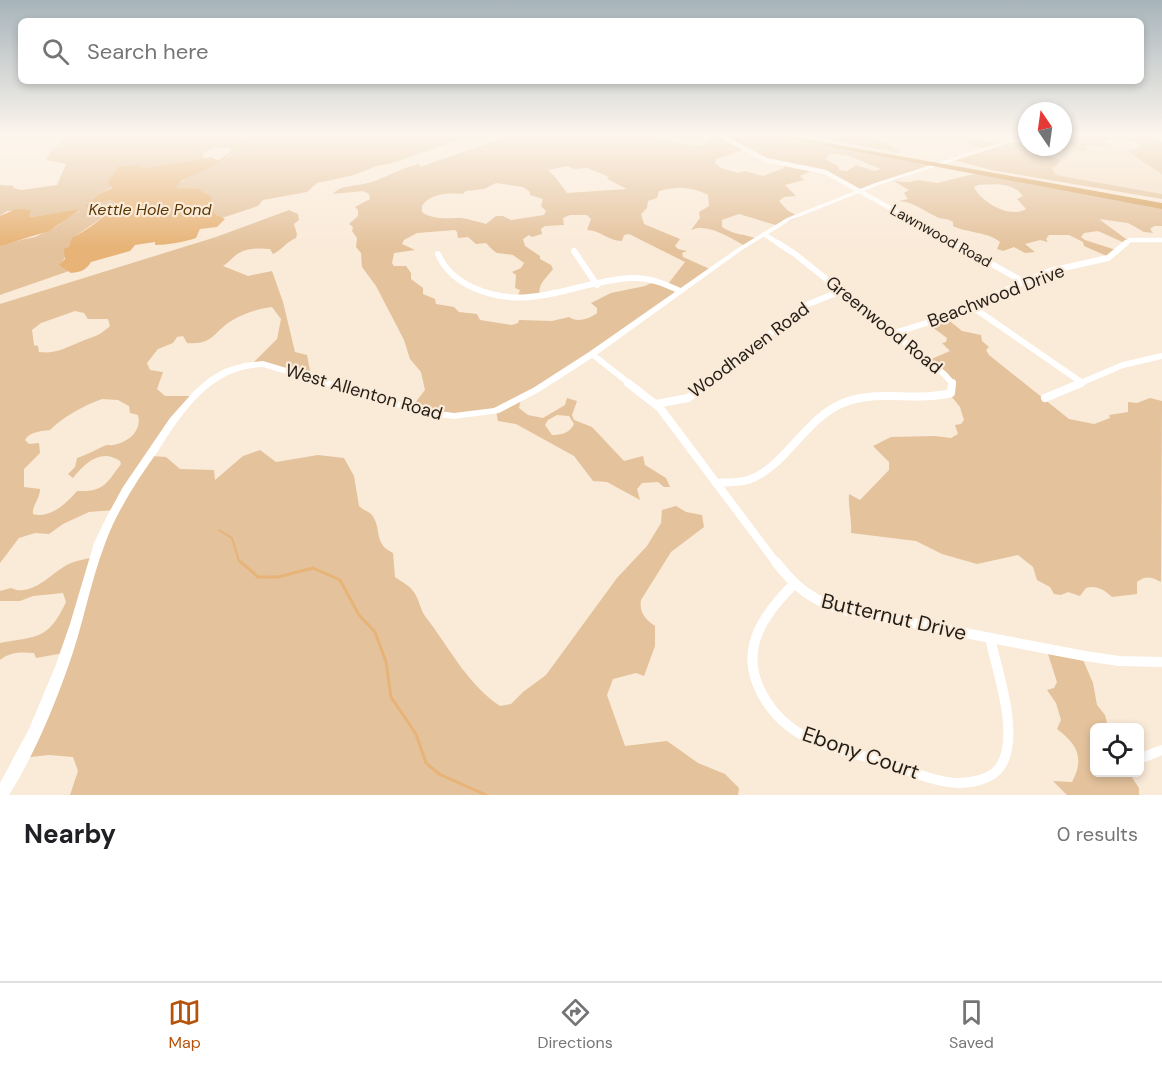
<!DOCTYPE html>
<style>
body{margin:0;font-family:"DM Sans",sans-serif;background:#f6f6f6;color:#202124}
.controls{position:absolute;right:18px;bottom:18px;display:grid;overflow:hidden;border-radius:9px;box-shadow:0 3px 9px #0003}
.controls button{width:54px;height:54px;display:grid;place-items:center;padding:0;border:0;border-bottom:2px solid #e0e0e0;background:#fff;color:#202124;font:30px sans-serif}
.compass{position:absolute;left:1018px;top:102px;width:54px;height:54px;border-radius:50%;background:#fff;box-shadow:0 3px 9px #0003;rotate:347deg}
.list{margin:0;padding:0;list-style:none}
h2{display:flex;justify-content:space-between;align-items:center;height:78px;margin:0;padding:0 24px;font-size:26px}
h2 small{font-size:20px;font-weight:400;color:#757577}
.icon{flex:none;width:33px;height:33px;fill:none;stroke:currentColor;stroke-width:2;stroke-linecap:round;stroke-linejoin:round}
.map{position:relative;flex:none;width:1162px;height:795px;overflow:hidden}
.search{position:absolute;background:#fff;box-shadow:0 3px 9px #0003;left:18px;right:18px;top:18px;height:66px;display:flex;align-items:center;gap:15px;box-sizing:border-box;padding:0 21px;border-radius:9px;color:#757577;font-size:22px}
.sheet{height:186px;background:#fff}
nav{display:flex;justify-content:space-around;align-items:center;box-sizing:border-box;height:84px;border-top:2px solid #e0e0e0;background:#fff;font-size:16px;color:#757577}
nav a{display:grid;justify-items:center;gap:3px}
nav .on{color:#b45309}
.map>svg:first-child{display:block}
.built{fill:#f5dfc8}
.green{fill:#e4c29c;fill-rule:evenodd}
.water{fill:#e7b377}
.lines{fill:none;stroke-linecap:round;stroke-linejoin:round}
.stream-far2{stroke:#e7b377;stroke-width:1.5}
.stream-far1{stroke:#e7b377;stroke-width:2}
.stream{stroke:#e7b377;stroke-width:3}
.minor-far3{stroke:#fff;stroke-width:4.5}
.minor-far2{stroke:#fff;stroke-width:6}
.minor-far1{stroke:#fff;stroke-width:8}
.minor{stroke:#fff;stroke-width:10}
.tertiary{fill:#fff;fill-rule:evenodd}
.trunk{fill:#d6a05c;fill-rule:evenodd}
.labels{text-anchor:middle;stroke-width:4.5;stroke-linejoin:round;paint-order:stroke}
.far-street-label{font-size:15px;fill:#231d17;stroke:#faead8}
.far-water-label{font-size:16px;font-style:italic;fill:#593705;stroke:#faead8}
.street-label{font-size:18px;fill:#231d17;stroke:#faead8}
.near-street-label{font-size:21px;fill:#231d17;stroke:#faead8}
</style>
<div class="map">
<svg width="1162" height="795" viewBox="0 0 1162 795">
<rect width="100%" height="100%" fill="#faead8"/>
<path class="built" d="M1063,144L1079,151H1087L1086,146L1109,147L1133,155L1162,174V194L1056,175L1052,168L1056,158L1030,147H1063Z"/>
<path class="green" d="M65,136H470L389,164L376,166L354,175L317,183L307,192L263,200L258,206L222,218L215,214C207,181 199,195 175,188C179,180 209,165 218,160C223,158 229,158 234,152L230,148L216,147L202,153L204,158L142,170L99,194L86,206L110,200L119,205C107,215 92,224 80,233C68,240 68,256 60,265L69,271L0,295V246L6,243L35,237L57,226L68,217L81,210L32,217L29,216L30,210L7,211L0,216V185L14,186L13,188L22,190L57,185L66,164L46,160L51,150L60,144Z
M509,136H655L675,143L702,146L713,136H777L936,165L893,181L908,182L919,180L937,183L978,173L1162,206V226H1154L1150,229L1153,233L1144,232L1128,223L1099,219L1130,242L1127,244L1098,231L1084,233L1081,237L1085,240L1119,251L1111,258L1084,246L1083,242L1069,235H1049L1046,239L1048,242L1040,240L1025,244L1035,252L1025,253L1014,247L1003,251L997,249L1000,242C989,232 967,233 953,226V222C947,218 945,220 939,218C925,212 915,202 899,201L908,199L904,193L909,190L892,180L861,191L815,169L800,176L804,180L785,185L796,196L784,197L779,201L787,210L799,217L779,226L739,214L722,220V227C733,235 746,234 758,239L746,246C731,239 708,222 691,230L700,218L699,212L709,206L708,195C695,187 674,186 659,191L657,198L648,201L647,208L641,214L644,224L680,239L675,246L678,249L687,251L682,253L683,257L712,270L521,399L519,408L528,415L543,418L565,405L567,398L577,401L572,415L574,420L592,427L624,461L643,456L645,465L666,478L670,487H664L658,482L642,483L637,489L640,500L607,482L593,481L574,456L516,424L498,421L496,411L468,415L411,408L425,390L421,372L410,359L404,340L376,286L362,267L361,253L356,247L357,238L352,231L353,227L349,224L358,216V210L355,207L370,199L369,194L363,191L333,194C339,186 353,186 364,184C383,180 399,168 419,164L420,167ZM743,150L783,164L784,168L763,176L745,171L738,173L721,168L715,163L716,159ZM831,153L849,156L881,169L874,171L856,165L847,171L839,170L838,166L825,159ZM567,166L574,169L587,168L607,176L609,180L627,189L567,193C561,185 555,176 548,170ZM496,183L523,187L530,192V195L543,199L541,206L546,211L544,215L511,220L503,216H496L486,224C478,222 469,219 461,218C449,218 432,220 422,212V206C430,193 449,193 463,194L466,191L484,189ZM978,185C994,184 1013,182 1023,196L1017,199L1026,209C1010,219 981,202 974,187ZM570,215H587L591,219L587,230C600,230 608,241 622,241L624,235L629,234L685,262L668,284L655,281L645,286L611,293L591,303L597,308V313C589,319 577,323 569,317L552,321L519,320L518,323L512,325L480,320L477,314L459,312L454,307L436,304L435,299L423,294V288L411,279V273L406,266H394L392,263L394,253L415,250L402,244L404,240L417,233L455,230L457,232L458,238L468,237L476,244L486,243C499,257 496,252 513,255L524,263L521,268L512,272L516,275L515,288L520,290L517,298L540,297C537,283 546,279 553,269L551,265L540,259V256L525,246L523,239L529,235L532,237L542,234L541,229L545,226L564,225L563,218ZM557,415L569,416L574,424C570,433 561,435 552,435L545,425L548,420Z
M812,136C846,136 876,130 900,153Z
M956,136C977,136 993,147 1013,141L1060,160L1058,165L1052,168L1056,175L1162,194V199L991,170L954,160L986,149L970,144Z
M1071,136H1155L1162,138V174L1127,151L1142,147C1132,138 1116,135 1104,141L1114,147L1086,146L1088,151H1079L1063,142L1071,141L1069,138Z
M289,210L298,214L299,220L294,224L297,234L296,238C286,242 283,249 273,254L270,249C260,248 248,248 239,253C232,257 230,262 223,266L248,276L272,271L283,302L295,352L307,355L311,376L253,363L277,339L281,319L272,307C257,309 244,313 231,321C212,333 214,345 187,343L183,336L177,337L173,343L158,349L147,363L150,370L163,372L157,389L165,396H192L150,456L166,457L180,469L214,470L215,480L243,456L260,450L276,462L318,455L344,458L354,476L359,506C363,510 368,511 371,514C383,528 372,543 393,553L395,577C400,581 409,585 413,591C419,598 420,609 425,616C449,647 467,684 500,706L511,704L523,692L546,675L617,578L647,546L661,523L662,510L676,506L686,512L702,515L704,527L671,552L641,600C639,612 645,619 655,626V646L644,676L636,673L613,679L607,695L625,746L667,741L698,763L725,774L739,788L738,795H70L78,771L73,757L49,755L22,758L64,653L36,658L34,653C21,652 10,652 0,660V643C38,636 48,640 66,602L63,593L33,596L20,601H0V591L11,588C30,597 48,577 62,568C71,561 83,560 94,557L114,510L89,512L63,524L49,534L35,533L19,538L0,563V304L216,237ZM75,311L84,313L88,319H108L110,326C98,337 94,336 80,342C65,348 56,354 39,352L38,346L34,345L32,330L41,323ZM102,399L118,400L129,406L130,413L138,415C142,431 129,442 113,445C108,446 109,444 104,446C95,450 86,455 77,458L75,467L68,474L73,478C85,463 101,448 120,461L121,464C106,484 104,492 77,491C67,503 50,519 33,514C32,505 40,499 40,489L24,487V469L40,453L39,443L29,444L25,440C29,432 41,431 50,430C64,416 83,406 102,399Z
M946,318L962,331L981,335L982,341L989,347L986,350L989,355L1069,419L1094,424L1110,418L1109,415L1128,412V402L1137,403L1150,398L1162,401L1161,582C1152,577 1146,575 1137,582V594L1112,597C1104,590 1097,585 1086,588L1080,596L1068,592L1061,595L1054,594L1050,587L1037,580L1033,567L1018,555L977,564L942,554L916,541L851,533C852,519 848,507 849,494L860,500L889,470V462L873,446L891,437L935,436L951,438L958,434L955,425L961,424L964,420L960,407L951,396V380L929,360L950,351L942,343L946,342L947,338L928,324Z
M1048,654L1083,660L1093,683L1097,705L1105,715L1108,727L1094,728V772L1129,773L1139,788V795H1067L1053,781L1072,782C1085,758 1077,744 1057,729L1061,720L1056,703L1047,690L1054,688L1057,682Z"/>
<path class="water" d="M211,157L219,161L216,165L182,180L175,188L199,189L211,197L215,214L225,219L217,227L200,229L196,238C184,242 168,245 155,245V242L135,245L130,251L91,262C86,270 81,272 71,273L59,265L65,259L64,249L69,247L72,238C88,230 104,216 119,205L110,200L84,207L99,194L112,188L108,182L119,166L140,165L142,169Z
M16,209L31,210L29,216L32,217L81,209L49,231L0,246V216Z"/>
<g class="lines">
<path class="stream-far2" d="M219,161L253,136"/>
<path class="stream-far1" d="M219,530L232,538L239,561L243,564"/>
<path class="stream" d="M241,562L258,577H278L313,568L340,580L359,615L375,632L386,662L391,697L416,734L426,763L439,774L486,795"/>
<path class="minor-far3" d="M721,136L766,160L825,172L957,245
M1002,136L1013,140
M1156,136L1162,138
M764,234L781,245
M1124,245L1130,240H1162"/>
<path class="minor-far2" d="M778,243L795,254L944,374L953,384
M954,243L1024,282
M574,251L597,285
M438,254C445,270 458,281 474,288C531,313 575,281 631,278C649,277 665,284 680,291
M971,306L1081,382
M894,333L933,321L1050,271L1108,258L1126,243
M592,354L630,384
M707,384L806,305L841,291
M1078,384L1123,365L1162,356"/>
<path class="minor-far1" d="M628,383L660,408L777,564
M1045,398L1081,383
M656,404L688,398L709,383
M716,483C726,482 738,483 748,480C785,468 804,419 843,403C878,389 915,402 951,393L952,383"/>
<path class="minor" d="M776,562C795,587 814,602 844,610L1085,656L1119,661L1162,662
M794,584C779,599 764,616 757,635C741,676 771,719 806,737C830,749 858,754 884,762C908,770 933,782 959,783C972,783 992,779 1000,767C1021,737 997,671 990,638
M1144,757L1162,750"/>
<path class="tertiary" d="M1021,136H1027V137L879,185L791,220L742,250L595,356L539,392L499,413L454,419L423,415L263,367C245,368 231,372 216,382C191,399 174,426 158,451C138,479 118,509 106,541C90,582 83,626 68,667C52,712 34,755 9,795H0V783L29,729L55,667L70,624L94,543L106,518L123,487L170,418L195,390L209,378L224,369L244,363L263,361L423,409L454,413L494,408L533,388L589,352L738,248L787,218L875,183Z"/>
<path class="trunk" d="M773,136H788L1162,203V209Z"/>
</g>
<linearGradient id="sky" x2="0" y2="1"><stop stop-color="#a7b4bb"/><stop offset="0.55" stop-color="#fdf6ed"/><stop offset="1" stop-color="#fdf6ed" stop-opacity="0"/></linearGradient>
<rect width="1162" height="247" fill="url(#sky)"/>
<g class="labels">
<g class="far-street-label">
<text transform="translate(941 236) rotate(29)" y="5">Lawnwood Road</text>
</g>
<g class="far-water-label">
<text x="150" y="215">Kettle Hole Pond</text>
</g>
<g class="street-label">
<text transform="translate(996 296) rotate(-21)" y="6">Beachwood Drive</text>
<text transform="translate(884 325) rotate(39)" y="6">Greenwood Road</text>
<text transform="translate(749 350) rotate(-37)" y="6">Woodhaven Road</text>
<text transform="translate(364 392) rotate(16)" y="6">West Allenton Road</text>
</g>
<g class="near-street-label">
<text transform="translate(894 617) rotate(13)" y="7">Butternut Drive</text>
<text transform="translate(861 753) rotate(19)" y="7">Ebony Court</text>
</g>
</g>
</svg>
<div class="controls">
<button><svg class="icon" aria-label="locate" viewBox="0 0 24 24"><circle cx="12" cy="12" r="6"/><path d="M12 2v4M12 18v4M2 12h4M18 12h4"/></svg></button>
</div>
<svg class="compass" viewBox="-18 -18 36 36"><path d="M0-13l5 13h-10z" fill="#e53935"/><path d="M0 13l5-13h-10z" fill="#757577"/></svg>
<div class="search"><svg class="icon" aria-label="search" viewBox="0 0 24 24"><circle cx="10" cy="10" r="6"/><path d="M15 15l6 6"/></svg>Search here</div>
</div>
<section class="sheet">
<h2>Nearby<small>0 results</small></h2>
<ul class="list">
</ul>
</section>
<nav>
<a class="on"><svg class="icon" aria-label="map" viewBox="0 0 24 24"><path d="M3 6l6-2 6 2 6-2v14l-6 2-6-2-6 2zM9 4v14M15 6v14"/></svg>Map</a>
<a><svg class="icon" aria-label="directions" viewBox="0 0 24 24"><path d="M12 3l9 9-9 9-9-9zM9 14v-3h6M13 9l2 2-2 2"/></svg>Directions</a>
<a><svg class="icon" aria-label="saved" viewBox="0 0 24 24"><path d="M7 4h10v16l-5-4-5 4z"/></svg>Saved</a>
</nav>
